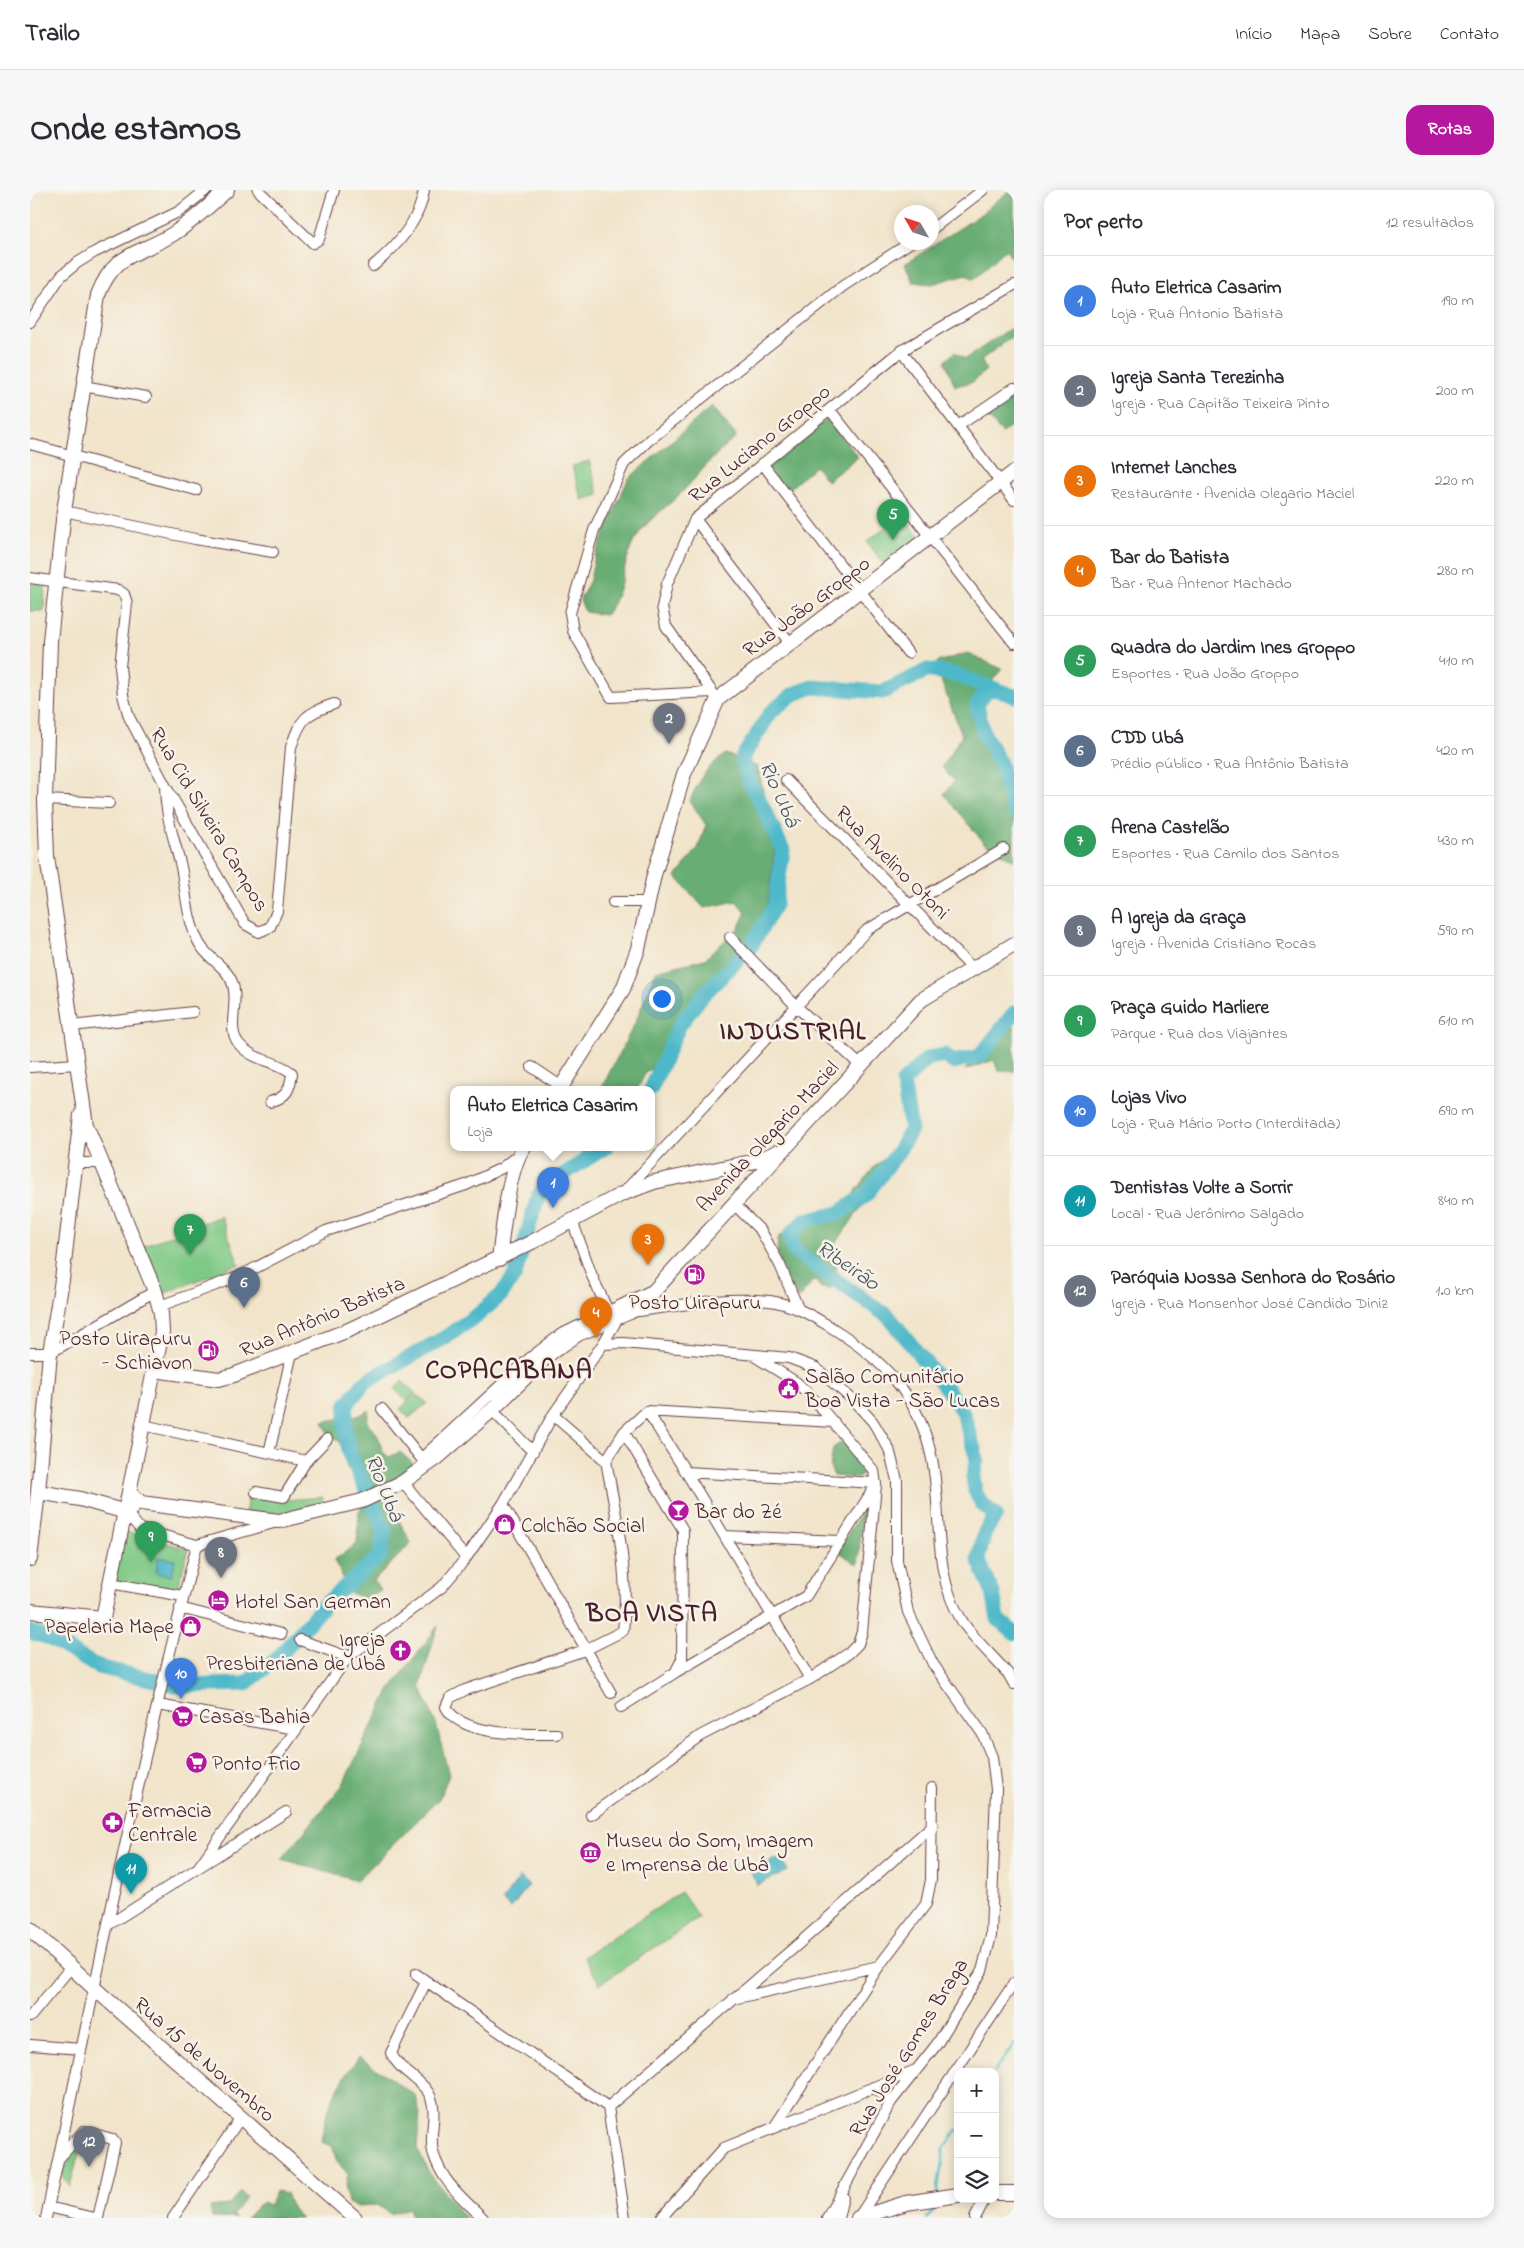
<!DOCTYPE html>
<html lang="pt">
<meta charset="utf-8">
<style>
body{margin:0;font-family:"Indie Flower",sans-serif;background:#f7f7f7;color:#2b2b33}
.controls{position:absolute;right:15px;bottom:15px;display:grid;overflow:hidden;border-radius:10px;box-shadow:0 2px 12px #0003}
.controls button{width:45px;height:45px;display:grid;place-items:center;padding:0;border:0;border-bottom:1px solid #e1e1e2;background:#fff;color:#2b2b33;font:25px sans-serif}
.compass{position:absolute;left:864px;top:15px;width:45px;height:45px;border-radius:50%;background:#fff;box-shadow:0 2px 12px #0003;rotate:309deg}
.you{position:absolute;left:631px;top:808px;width:18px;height:18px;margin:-12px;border:4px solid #fff;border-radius:50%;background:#1a73e8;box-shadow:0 0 0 8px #1a73e833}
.badge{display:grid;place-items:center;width:32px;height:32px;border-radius:50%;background:#b5179e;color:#fff;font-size:16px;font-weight:700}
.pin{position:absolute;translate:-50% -41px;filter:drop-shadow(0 1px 2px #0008)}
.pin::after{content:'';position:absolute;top:26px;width:18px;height:15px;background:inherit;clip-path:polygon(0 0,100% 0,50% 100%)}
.popup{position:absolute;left:420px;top:896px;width:205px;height:65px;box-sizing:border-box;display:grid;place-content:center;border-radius:10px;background:#fff;filter:drop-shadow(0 1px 4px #0005);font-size:16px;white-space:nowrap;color:#7c7c81}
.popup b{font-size:19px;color:#2b2b33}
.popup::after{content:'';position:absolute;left:50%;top:100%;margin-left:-10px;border:10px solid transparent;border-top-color:#fff}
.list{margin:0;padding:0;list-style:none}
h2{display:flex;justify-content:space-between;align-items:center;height:65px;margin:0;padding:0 20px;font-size:21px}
h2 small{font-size:16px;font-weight:400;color:#7c7c81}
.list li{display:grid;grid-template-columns:32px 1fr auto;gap:15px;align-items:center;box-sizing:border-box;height:90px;padding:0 20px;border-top:1px solid #e1e1e2}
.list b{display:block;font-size:19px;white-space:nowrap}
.list p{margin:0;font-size:16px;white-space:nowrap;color:#7c7c81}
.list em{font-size:16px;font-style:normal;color:#7c7c81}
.icon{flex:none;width:28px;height:28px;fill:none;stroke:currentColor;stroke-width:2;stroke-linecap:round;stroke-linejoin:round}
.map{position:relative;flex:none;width:984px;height:2028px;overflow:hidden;border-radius:15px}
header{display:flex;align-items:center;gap:30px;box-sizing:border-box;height:70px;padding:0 25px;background:#fff;border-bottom:1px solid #e1e1e2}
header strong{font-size:24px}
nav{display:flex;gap:28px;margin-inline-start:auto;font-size:18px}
.intro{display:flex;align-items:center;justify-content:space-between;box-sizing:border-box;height:120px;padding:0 30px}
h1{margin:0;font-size:35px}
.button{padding:12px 22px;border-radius:15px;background:#b5179e;color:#fff;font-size:18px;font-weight:700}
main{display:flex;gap:30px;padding:0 30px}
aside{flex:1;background:#fff;border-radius:15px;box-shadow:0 2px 12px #0003}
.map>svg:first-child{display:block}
.green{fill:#7fc986;stroke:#647458}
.forest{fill:#67ad73;stroke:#58664f}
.water{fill:#4db8c9;stroke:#4c6c7a}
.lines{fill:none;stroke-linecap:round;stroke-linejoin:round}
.stream{stroke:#4db8c9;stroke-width:2.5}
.river{stroke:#4db8c9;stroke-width:15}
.street-casing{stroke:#633d43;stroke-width:12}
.secondary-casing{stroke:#633d43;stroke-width:16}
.street{stroke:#fff;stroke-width:10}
.secondary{stroke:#fff;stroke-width:14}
.labels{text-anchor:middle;stroke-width:5;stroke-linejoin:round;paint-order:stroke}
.street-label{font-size:21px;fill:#4a1f2b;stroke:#f7f3e8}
.poi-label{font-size:21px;fill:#4a1f2b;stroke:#f7f3e8;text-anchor:start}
.water-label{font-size:22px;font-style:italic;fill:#4b5562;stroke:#f7f3e8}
.district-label{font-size:26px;font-weight:bold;letter-spacing:1px;fill:#4a1f2b;stroke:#f7f3e8}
</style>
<header>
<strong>Trailo</strong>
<nav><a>Início</a><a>Mapa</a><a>Sobre</a><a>Contato</a></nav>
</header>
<div class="intro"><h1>Onde estamos</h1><a class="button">Rotas</a></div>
<main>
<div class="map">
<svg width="984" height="2028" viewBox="0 0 984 2028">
<rect width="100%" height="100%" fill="#f7f3e8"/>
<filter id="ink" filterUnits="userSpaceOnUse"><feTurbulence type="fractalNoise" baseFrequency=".02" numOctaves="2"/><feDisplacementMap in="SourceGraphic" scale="10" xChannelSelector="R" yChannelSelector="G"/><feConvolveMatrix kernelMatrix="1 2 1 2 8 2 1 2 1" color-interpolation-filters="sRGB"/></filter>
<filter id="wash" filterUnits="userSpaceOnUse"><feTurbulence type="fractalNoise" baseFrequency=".0096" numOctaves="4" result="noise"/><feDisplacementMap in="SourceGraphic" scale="20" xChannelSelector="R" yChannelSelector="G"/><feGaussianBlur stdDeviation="1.12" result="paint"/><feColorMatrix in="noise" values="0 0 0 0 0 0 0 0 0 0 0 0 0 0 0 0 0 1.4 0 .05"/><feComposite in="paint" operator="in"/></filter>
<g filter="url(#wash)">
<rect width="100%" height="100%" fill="#f1e4ca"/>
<path class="green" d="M559,271L569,305L552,310L542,276Z
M872,325L889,347L854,374L837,352Z
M0,393L15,396L14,421H0Z
M191,1026L209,1074L130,1105L111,1057Z
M372,1191L385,1203L377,1211L364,1199Z
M386,1204L397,1213L379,1228L370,1219Z
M220,1302L254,1310L293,1307L292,1316L251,1325L215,1322Z
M93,1341L158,1359L147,1403L84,1391Z
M651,1702L669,1728L570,1794L554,1767Z
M53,1947L40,1997L31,1983Z"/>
<path class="forest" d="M980,0H984V72L976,59L944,89L936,84L902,94L883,92L875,74L947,27Z
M984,136V145L951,170L956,180L943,192L925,196L915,171L925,162L935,169Z
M984,202V233L972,243L954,223Z
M682,216L707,247C681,266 669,286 647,307C632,321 615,332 604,351C592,374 593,406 575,425L555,422L550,410L560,390L565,366L598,289Z
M797,229L828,267L797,291L785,276L756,302L736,276Z
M937,463L972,479L952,503L941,521L968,568L984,618V670L954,653L914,604L924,591L912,577L932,545L910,488L907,472Z
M696,564L728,577L745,660L737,718L717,752L643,833L630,876L617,881L607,899H571L606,831L626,781L675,769L708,739L716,722L706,711L674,718L646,687L668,658L676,635L660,611C668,590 677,576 696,564Z
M984,820V882L968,881L964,870L935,880Z
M552,957H567L553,972Z
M864,961L868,962L872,969L839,1006L804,1056L807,1086L801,1099L791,1098L784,1089L769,1109C759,1093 742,1067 749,1046L760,1045L767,1032L788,1021L803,1020L822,1006L844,977Z
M339,1220L337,1232L348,1246L353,1262L359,1267L370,1262L386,1276L356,1293L358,1310L381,1353L344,1391L350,1400L334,1409L321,1403L304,1370L327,1354L329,1321L339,1306L330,1288L317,1278L310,1252L298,1242L293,1232C312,1226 321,1232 339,1220Z
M814,1250L836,1279L828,1288L804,1286L800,1277L803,1258Z
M833,1319L828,1375L808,1361Z
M408,1436L390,1496L406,1534L419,1585L409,1609L327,1691L252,1669L312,1596L359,1501Z
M329,1867L386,1906L390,1925L387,1958L398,1981L435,2028H382L379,2018L360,2024L348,2015L326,2016L318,2013L315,1999L318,1984L307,1972L302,1956L291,1952C297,1914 306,1898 329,1867Z
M245,2001L256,2003L261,2017L272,2028H216L232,2012L240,2015Z
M210,2002L216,2007L202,2026L206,2028H182L180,2017L198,2015Z"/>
<path class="water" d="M128,1367L145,1370L142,1386L126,1383Z
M751,1667L758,1681L727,1695L720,1680Z
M490,1687L499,1695L481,1718L472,1711Z"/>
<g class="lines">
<path class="stream" d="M964,1882L984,1854
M907,2004L914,1959L928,1939
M897,2028L905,2019L906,2012"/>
<path class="river" d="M966,499L956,501L947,515L953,542L970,573L984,621
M984,823L950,866L923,872L915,865L898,868L873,892L881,940L868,962L836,1005L809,1023L774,1031L760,1045L764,1061L859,1127L920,1203L933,1223L947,1269L943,1287L945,1301L952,1314L966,1325L955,1342L948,1369L963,1403L968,1429L984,1443
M621,899L649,836L672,806L720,758L745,715L753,660L730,611L720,594L712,568L741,522L762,505L782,497L853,502L898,480L926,485L984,506
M0,1442L17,1447L68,1477L150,1496L215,1494L247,1469L293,1416L350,1366L355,1341L320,1265L315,1237L317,1214L335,1192L414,1148L449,1124L471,1105L485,1085L508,1006L518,994L576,957"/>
</g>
</g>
<g filter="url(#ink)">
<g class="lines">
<defs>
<path id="street" d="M228,0L283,53L289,49L304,0
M902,39L953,0
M343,76C366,57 390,31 394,0
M0,132L31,86L47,73L65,62L150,21L176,0
M871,161L984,310
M53,196L116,207
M800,220L984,453
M928,236L984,198
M0,254L166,300
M732,273L878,463
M34,321L165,349L243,362
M665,329L760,453
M0,388L88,400L94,404L97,413L90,477L93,505L99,527L135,595L215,734L229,742L240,737L247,721L261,557C271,528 275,524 304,514
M682,502L581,507L543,441L540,423L564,340L594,274L619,250L813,96L881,52
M685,506L636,436L632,417L637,394L665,329L871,161L984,95
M756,590L943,779
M135,595C135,627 144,647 151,677C156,701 157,729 168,751C176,769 198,776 203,795C209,815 196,838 209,854C224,872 245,869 262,883C260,900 257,907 240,912
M15,610L79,613
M583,712H618
M700,747L766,816L830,875
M42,836L163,822
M0,877L47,874
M502,877L532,897
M45,973H73
M594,1002L837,740L974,659
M703,1013L731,1041L750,1075L768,1118
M542,1030L562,1086L581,1127
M130,1116L210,1086L296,1041L436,995L472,978L488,965
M601,1122C647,1116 694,1106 740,1111C762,1114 781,1125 799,1136C853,1169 889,1205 902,1269C913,1323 901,1381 932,1431C944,1450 964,1467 979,1485L984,1494
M573,1154L593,1153L759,1168L786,1178L823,1210L843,1232L859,1259L867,1290V1371L878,1422L903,1474L952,1543L962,1567L966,1599L961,1746L952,1781L907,1854L861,1912L797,2028
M0,1163H20L125,1101
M352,1219L394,1272
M462,1220L503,1262
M617,1221L656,1282L780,1489
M523,1225L576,1271C586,1325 600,1386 593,1441L555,1460L435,1500L420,1508L416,1517C431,1547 497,1544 527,1544
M113,1235L276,1271
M594,1242L653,1340L652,1469L646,1481
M239,1263L262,1163
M393,1267L500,1168L530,1145L620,1101
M576,1271L594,1242L617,1221L804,1232
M656,1282L846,1293
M373,1292L436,1368
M226,1302L254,1307L276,1271L297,1249
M473,1314L581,1503
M96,1322L110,1339L167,1355
M695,1346L811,1351
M167,1355L247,1332
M80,1393L153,1406
M150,1418L251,1444
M270,1450L318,1467
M128,1515L266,1539
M591,1517L646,1482L776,1406L844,1298
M561,1625L670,1546L780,1489L819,1463L828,1454L832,1442L846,1295L844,1281L781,1206L766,1192L724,1166
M168,1678L318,1467L412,1397L436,1368L473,1314L523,1225L573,1154L588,1128
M78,1735L256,1622
M386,1784L578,1917L765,1757L903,1635
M396,1792L361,1863C369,1881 388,1887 398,1902C410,1921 398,1942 403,1962C411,1991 433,2009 453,2028
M703,1809L849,1776
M0,1827L41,1777
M0,1855L51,1859
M843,1897L861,1912
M578,1917L595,2028
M745,1936L849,1776L896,1714L901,1690L902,1598
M29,1968L54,1941L82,1949L85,1953L68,2028
M18,2017L65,2028
M16,2028C63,1803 109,1577 167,1355
M143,2028L211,1927
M631,2028L694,1958L886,1880
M808,2028L813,2007
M828,2028L984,1793
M945,2028L955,2009"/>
<path id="secondary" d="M530,899L593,799L608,759L624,685L654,584L688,509L984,282
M469,1069C473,1040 478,978 494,957
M124,1180L189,1189L204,1185L321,1139L502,1052L592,1004L624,992L726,971L747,962
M8,1302L50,1309L96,1322L102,1318
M100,1302L111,1313L249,1331L332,1311L373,1292L407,1268L462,1220L519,1164L548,1144L600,1122L612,1114L891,810L984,754
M0,1369L8,1302L20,1163L32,1090L51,925
M0,1421L73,1428L132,1142L131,1123L125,1101L56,935L17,667L15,610L20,451L34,321L68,105C85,61 108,66 143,44C162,32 180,15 197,0
M0,1739L64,1798L325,2028
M965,2003H984
M828,2028L876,2013L928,2005"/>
</defs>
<use href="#street" class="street-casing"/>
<use href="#secondary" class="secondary-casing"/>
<use href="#street" class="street"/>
<use href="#secondary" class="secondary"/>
</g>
</g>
<defs>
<symbol id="fuel-disc" viewBox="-11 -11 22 22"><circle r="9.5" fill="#b5179e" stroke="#f7f3e8"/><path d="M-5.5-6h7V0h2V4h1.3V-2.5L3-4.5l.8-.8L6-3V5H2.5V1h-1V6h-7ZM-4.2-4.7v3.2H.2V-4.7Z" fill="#fff"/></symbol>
<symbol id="civic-disc" viewBox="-11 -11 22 22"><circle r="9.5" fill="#b5179e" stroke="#f7f3e8"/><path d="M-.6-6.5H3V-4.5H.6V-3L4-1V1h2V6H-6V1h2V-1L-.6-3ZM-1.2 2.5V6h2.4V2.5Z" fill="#fff"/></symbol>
<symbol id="bar-disc" viewBox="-11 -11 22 22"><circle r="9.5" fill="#b5179e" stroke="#f7f3e8"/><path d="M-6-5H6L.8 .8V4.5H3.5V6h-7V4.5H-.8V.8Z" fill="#fff"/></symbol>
<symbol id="shop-disc" viewBox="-11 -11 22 22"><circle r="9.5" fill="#b5179e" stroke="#f7f3e8"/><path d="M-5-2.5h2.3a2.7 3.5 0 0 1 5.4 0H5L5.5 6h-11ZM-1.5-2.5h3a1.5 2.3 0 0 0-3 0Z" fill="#fff"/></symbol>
<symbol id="hotel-disc" viewBox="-11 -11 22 22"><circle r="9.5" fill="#b5179e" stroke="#f7f3e8"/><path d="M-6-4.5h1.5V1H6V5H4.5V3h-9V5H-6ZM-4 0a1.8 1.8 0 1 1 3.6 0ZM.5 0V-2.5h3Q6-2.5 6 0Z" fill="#fff"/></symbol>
<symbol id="church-disc" viewBox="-11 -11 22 22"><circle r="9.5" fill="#b5179e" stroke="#f7f3e8"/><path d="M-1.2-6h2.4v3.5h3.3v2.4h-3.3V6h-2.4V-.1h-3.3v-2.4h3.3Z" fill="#fff"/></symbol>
<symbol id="supermarket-disc" viewBox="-11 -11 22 22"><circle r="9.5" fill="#b5179e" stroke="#f7f3e8"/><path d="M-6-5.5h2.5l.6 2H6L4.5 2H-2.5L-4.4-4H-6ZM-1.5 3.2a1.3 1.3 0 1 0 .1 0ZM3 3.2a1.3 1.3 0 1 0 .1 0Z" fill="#fff"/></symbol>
<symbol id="pharmacy-disc" viewBox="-11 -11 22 22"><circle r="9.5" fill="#b5179e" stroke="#f7f3e8"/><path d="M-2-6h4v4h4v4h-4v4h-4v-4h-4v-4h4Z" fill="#fff"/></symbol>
<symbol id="museum-disc" viewBox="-11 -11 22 22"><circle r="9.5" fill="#b5179e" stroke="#f7f3e8"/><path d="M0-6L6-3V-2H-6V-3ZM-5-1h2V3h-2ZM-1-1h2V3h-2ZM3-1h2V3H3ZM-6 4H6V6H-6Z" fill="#fff"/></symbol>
</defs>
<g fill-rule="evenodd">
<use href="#fuel-disc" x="652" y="1072" width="25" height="25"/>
<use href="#fuel-disc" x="166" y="1148" width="25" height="25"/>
<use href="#civic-disc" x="746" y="1186" width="25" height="25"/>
<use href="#bar-disc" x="636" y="1308" width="25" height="25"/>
<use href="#shop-disc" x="462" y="1322" width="25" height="25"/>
<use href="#hotel-disc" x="176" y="1398" width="25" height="25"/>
<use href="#shop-disc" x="148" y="1424" width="25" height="25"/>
<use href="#church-disc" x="358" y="1448" width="25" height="25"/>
<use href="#supermarket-disc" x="140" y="1514" width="25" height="25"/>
<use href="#supermarket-disc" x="154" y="1560" width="25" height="25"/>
<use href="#pharmacy-disc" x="70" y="1620" width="25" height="25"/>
<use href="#museum-disc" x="548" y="1650" width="25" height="25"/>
</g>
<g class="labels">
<g class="street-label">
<text transform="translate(729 253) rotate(-39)" y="7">Rua Luciano Groppo</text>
<text transform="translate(776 416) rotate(-37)" y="7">Rua João Groppo</text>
<text transform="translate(180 629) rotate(59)" y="7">Rua Cid Silveira Campos</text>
<text transform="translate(863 672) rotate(45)" y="7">Rua Avelino Otoni</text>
<text transform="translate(737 946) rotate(-47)" y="7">Avenida Olegario Maciel</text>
<text transform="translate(292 1126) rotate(-23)" y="7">Rua Antônio Batista</text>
<text transform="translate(878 1857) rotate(-58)" y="7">Rua José Gomes Braga</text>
<text transform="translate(175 1869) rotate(41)" y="7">Rua 15 de Novembro</text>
</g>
<g class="poi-label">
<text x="665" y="1119" text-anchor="middle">Posto Uirapuru</text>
<text x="162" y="1155" text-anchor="end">Posto Uirapuru<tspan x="162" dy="24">- Schiavon</tspan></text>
<text x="775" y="1193">Salão Comunitário<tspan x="775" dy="24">Boa Vista - São Lucas</tspan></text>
<text x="665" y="1328">Bar do Zé</text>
<text x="491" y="1342">Colchão Social</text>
<text x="205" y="1418">Hotel San German</text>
<text x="144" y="1443" text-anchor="end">Papelaria Mape</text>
<text x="355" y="1456" text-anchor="end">Igreja<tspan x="355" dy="24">Presbiteriana de Ubá</tspan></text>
<text x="169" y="1533">Casas Bahia</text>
<text x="182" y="1580">Ponto Frio</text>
<text x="98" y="1627">Farmacia<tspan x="98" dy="24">Centrale</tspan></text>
<text x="576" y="1657">Museu do Som, Imagem<tspan x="576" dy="24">e Imprensa de Ubá</tspan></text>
</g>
<g class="water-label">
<text transform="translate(751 603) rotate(66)" y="8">Rio Ubá</text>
<text transform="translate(819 1074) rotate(35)" y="8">Ribeirão</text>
<text transform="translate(356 1297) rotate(68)" y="8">Rio Ubá</text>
</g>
<g class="district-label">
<text x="763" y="849">INDUSTRIAL</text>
<text x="479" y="1188">COPACABANA</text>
<text x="622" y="1431">BOA VISTA</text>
</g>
</g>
</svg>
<div class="controls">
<button>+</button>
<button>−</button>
<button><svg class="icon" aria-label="layers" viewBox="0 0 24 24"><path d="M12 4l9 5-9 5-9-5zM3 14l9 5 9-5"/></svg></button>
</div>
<svg class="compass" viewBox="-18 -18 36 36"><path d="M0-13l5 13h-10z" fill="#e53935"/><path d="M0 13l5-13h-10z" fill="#7c7c81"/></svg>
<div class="you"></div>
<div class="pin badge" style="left:523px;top:1018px;background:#3f7fe0">1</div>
<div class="popup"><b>Auto Eletrica Casarim</b>Loja</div>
<div class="pin badge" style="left:639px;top:554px;background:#6b7280">2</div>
<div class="pin badge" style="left:618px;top:1075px;background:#e8710a">3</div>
<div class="pin badge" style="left:566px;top:1148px;background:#e8710a">4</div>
<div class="pin badge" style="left:863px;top:350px;background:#2e9e5b">5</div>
<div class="pin badge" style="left:214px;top:1118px;background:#5c6f8a">6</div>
<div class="pin badge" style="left:160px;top:1065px;background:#2e9e5b">7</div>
<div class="pin badge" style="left:191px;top:1388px;background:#6b7280">8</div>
<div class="pin badge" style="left:121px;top:1372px;background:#2e9e5b">9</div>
<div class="pin badge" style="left:151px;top:1509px;background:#3f7fe0">10</div>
<div class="pin badge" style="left:101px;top:1704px;background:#0f9aa8">11</div>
<div class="pin badge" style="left:59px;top:1977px;background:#6b7280">12</div>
</div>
<aside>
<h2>Por perto<small>12 resultados</small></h2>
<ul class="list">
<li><span class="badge" style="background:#3f7fe0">1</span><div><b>Auto Eletrica Casarim</b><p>Loja · Rua Antonio Batista</p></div><em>190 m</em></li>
<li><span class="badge" style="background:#6b7280">2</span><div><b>Igreja Santa Terezinha</b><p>Igreja · Rua Capitão Teixeira Pinto</p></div><em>200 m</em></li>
<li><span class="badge" style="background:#e8710a">3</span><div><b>Internet Lanches</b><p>Restaurante · Avenida Olegario Maciel</p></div><em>220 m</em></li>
<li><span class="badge" style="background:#e8710a">4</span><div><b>Bar do Batista</b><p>Bar · Rua Antenor Machado</p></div><em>280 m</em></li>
<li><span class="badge" style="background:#2e9e5b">5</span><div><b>Quadra do Jardim Ines Groppo</b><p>Esportes · Rua João Groppo</p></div><em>410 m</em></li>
<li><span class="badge" style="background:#5c6f8a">6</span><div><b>CDD Ubá</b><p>Prédio público · Rua Antônio Batista</p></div><em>420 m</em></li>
<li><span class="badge" style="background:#2e9e5b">7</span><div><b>Arena Castelão</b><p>Esportes · Rua Camilo dos Santos</p></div><em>430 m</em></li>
<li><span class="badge" style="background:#6b7280">8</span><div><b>A Igreja da Graça</b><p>Igreja · Avenida Cristiano Rocas</p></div><em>590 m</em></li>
<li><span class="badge" style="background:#2e9e5b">9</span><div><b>Praça Guido Marliere</b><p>Parque · Rua dos Viajantes</p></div><em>610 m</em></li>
<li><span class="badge" style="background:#3f7fe0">10</span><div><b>Lojas Vivo</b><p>Loja · Rua Mário Porto (Interditada)</p></div><em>690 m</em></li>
<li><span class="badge" style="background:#0f9aa8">11</span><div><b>Dentistas Volte a Sorrir</b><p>Local · Rua Jerônimo Salgado</p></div><em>840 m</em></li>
<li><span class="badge" style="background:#6b7280">12</span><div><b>Paróquia Nossa Senhora do Rosário</b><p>Igreja · Rua Monsenhor José Candido Diniz</p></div><em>1.0 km</em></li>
</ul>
</aside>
</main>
